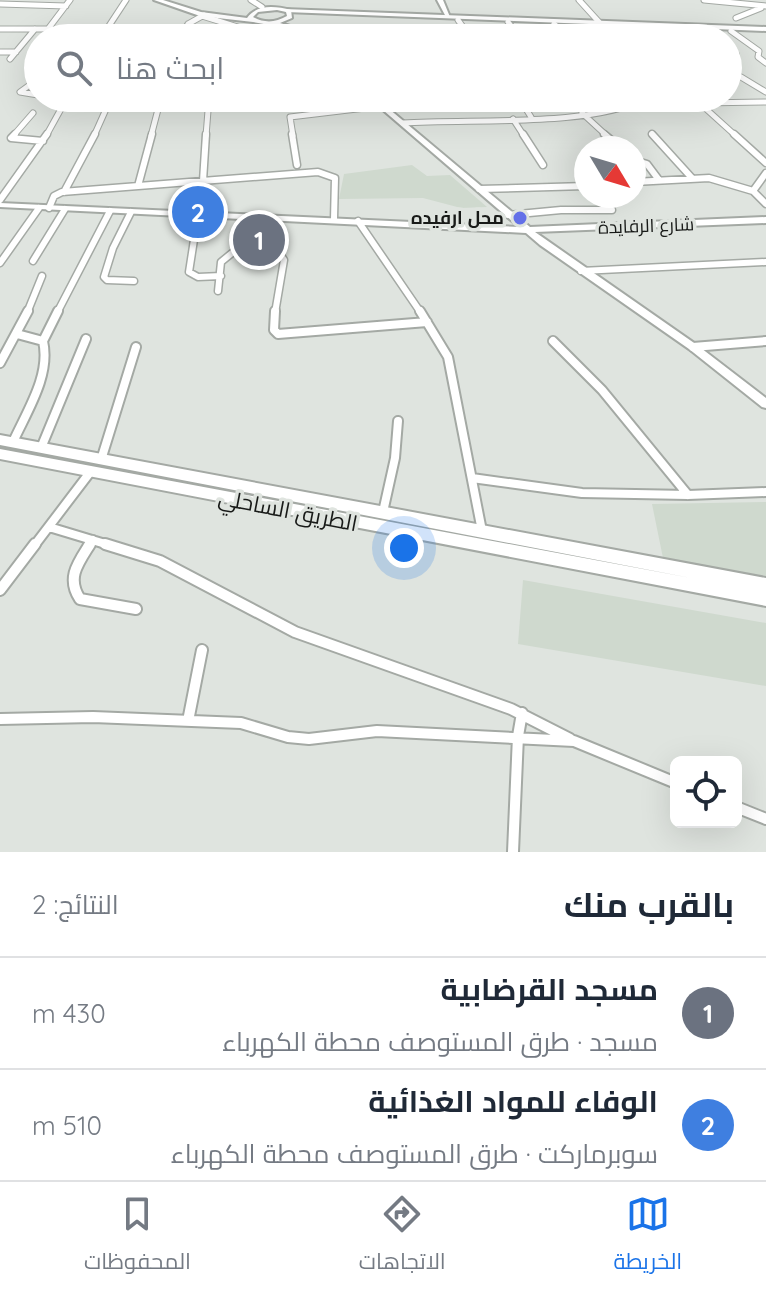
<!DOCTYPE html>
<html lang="ar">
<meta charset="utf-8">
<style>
body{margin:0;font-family:Quicksand,Cairo,sans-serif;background:#f6f6f7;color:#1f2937;direction:rtl}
.controls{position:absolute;right:24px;bottom:24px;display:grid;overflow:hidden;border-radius:12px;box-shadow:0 8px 32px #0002}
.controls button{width:72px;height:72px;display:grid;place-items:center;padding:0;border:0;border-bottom:2px solid #e0e1e3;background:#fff;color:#1f2937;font:40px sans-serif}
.compass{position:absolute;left:574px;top:136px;width:72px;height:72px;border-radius:50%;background:#fff;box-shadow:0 8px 32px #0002;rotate:128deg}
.you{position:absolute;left:404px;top:548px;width:28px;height:28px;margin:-20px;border:6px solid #fff;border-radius:50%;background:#1a73e8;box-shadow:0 0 0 12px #1a73e833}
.badge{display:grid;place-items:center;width:52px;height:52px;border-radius:50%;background:#1a73e8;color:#fff;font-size:26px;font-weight:700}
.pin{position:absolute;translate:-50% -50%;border:4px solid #fff;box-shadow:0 2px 8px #0006}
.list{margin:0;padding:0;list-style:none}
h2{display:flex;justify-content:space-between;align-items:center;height:104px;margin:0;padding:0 32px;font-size:34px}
h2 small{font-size:26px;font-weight:400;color:#747a83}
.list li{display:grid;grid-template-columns:52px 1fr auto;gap:24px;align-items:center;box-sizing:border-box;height:112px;padding:0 32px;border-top:2px solid #e0e1e3}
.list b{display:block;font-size:30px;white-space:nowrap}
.list p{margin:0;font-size:26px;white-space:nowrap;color:#747a83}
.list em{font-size:26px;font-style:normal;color:#747a83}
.icon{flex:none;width:44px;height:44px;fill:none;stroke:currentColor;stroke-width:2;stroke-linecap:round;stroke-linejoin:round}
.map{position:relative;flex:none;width:766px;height:852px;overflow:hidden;direction:ltr}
.search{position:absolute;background:#fff;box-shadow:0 8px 32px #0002;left:24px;right:24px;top:24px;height:88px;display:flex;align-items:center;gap:20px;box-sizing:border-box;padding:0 28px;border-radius:44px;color:#747a83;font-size:30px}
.sheet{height:328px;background:#fff}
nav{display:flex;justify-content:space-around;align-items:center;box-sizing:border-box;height:112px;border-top:2px solid #e0e1e3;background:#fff;font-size:22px;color:#747a83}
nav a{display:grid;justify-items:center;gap:4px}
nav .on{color:#1a73e8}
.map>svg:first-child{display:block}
.built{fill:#cfd9ce}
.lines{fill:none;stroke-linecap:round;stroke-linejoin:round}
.street-far3-casing{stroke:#a4a9a4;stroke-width:7}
.street-far2-casing{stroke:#a4a9a4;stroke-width:9}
.street-far1-casing{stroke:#a4a9a4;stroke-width:12}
.street-casing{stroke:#a4a9a4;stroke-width:14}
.secondary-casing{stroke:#a4a9a4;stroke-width:4}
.primary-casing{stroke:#a4a9a4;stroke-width:4}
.highway-casing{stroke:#a4a9a4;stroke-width:4}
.street-far3{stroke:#fff;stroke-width:5}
.street-far2{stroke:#fff;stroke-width:6}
.street-far1{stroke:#fff;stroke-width:8}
.street{stroke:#fff;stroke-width:10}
.secondary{fill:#fff;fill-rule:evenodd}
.primary{fill:#fff;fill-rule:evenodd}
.highway{fill:#fff;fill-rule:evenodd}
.poi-dot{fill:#6370e8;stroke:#dfe4df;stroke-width:3}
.labels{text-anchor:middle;stroke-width:7;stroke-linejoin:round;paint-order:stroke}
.far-poi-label{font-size:18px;font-weight:bold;fill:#181a18;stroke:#dfe4df;text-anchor:end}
.far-street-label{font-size:18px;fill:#181a18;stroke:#dfe4df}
.street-label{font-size:22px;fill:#181a18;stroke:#dfe4df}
</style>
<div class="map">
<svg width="766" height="852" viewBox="0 0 766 852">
<rect width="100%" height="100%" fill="#dfe4df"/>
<path class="built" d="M412,165L427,176L450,175L487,207L461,208L423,198L339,199L344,174Z
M766,502V576L663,558L652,504Z
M523,580L766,623V686L518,644Z"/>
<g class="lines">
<defs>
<path id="street-far3" d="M251,0L262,7
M579,0L599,22
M704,0L766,6
M0,4L66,6
M202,16L257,33L260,38
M736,18L761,8
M458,20L471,38
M508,22L521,38
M554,24L570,38
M611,26L625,38
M0,29H48L70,0
M703,30L714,38
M731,31L759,51L758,57L766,63
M53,36H103
M101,38L126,0
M179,38L188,24
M191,38L188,24L204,15
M728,48L736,54
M0,52H16
M10,59L35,29
M741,77L766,92
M38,79L20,92L38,95
M519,98L531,117
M694,98L736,136
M700,103L766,102
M582,113L607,136
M513,119L524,136
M403,123C472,118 588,128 648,98
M13,136L33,113
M46,136L67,98
M94,136L111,98
M151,136L161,98
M206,136L209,98
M293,136L290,117L382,106"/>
<path id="street-far2" d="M15,134L11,138L43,141
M292,134L297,165
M523,134L543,165
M604,134L621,148
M652,134L691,177
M734,134L766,163
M634,160L647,164L659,180
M766,173L753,191L766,204
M203,181L206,134
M634,182L709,178L753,191
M138,186L152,134
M479,189L586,186
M64,192L95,134
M0,200L47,134
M49,208L54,196L62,192L318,172L335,178L334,219
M131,212L113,248L104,277L107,280L134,281
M198,214L189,272L198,277L221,276
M508,215L561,210H612
M358,221L421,313
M250,236L255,250L280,254L284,260L275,313
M33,261L65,209
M0,263L39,208
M581,271L766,262
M218,291L221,262L248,240L255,217
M27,313L42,276
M57,313L110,211"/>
<path id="street-far1" d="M275,311L274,330L278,334L427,322
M420,311L448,357L482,531
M17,334L43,341
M553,341L602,390L688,495
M693,347L766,341
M0,363L28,311
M13,442C27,411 51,375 43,341L58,311
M41,448L86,339
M101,460L136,347
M472,478L582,493L688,495L766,492
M383,512L395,458L398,421
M49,527L112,546
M34,546L91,471
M89,546L93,540"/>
<path id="street" d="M90,544C78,563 66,578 80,599L136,609
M105,544L160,561L295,632L511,709L570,739
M0,590L35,544
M0,719L93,717L241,723L288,737L309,739L377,731L574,741L676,783
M188,721L202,650
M736,807L766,819
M513,852L518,736L522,713"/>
<path id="secondary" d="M154,0H163L201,12L247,18C257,4 275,6 291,10L292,18L280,23L290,26L304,38H297L286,28L253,22L200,16ZM277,10L286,12L287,16C275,23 264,23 253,17L258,12Z
M437,0H443L450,17H446Z
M369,98H376L530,227L766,217V223L535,232L697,345L766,398V408L762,407L689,349L540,245L526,233L0,207V203L519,227Z"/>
<path id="primary" d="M284,9L766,27V31L286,12Z"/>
<path id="highway" d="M0,435L766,578V606L0,459V449L691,578L0,445Z"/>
</defs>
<use href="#street-far3" class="street-far3-casing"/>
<use href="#street-far2" class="street-far2-casing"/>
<use href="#street-far1" class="street-far1-casing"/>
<use href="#street" class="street-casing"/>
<use href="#secondary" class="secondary-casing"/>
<use href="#primary" class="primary-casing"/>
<use href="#highway" class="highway-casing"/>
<use href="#street-far3" class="street-far3"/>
<use href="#street-far2" class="street-far2"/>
<use href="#street-far1" class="street-far1"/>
<use href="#street" class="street"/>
<use href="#secondary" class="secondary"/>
<use href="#primary" class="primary"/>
<use href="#highway" class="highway"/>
</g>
<circle class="poi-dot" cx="520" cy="218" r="8"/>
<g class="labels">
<g class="far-poi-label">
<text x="504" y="224">محل ارفيده</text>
</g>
<g class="far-street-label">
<text transform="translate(646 226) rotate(-2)" y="6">شارع الرفايدة</text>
</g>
<g class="street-label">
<text transform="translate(288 510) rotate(11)" y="8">الطريق الساحلي</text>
</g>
</g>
</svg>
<div class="controls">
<button><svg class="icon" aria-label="locate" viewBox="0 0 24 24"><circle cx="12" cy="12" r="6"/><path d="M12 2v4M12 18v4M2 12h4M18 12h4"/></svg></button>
</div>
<svg class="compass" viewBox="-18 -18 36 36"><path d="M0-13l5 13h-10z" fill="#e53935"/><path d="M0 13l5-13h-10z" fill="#747a83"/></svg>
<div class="you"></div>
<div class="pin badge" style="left:259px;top:240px;background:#6b7280">1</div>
<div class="pin badge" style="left:198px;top:212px;background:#3f7fe0">2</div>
<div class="search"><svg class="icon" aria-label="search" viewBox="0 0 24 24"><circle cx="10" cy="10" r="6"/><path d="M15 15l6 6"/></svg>ابحث هنا</div>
</div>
<section class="sheet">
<h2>بالقرب منك<small>النتائج: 2</small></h2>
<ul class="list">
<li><span class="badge" style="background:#6b7280">1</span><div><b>مسجد القرضابية</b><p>مسجد · طرق المستوصف محطة الكهرباء</p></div><em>430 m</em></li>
<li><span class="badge" style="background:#3f7fe0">2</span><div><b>الوفاء للمواد الغذائية</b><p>سوبرماركت · طرق المستوصف محطة الكهرباء</p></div><em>510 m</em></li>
</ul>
</section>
<nav>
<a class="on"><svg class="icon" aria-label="map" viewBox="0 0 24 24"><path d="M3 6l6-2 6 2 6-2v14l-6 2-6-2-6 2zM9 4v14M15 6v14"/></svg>الخريطة</a>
<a><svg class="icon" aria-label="directions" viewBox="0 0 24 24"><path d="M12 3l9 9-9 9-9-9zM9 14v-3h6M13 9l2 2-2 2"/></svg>الاتجاهات</a>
<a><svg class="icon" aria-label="saved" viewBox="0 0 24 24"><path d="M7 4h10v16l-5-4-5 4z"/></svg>المحفوظات</a>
</nav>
